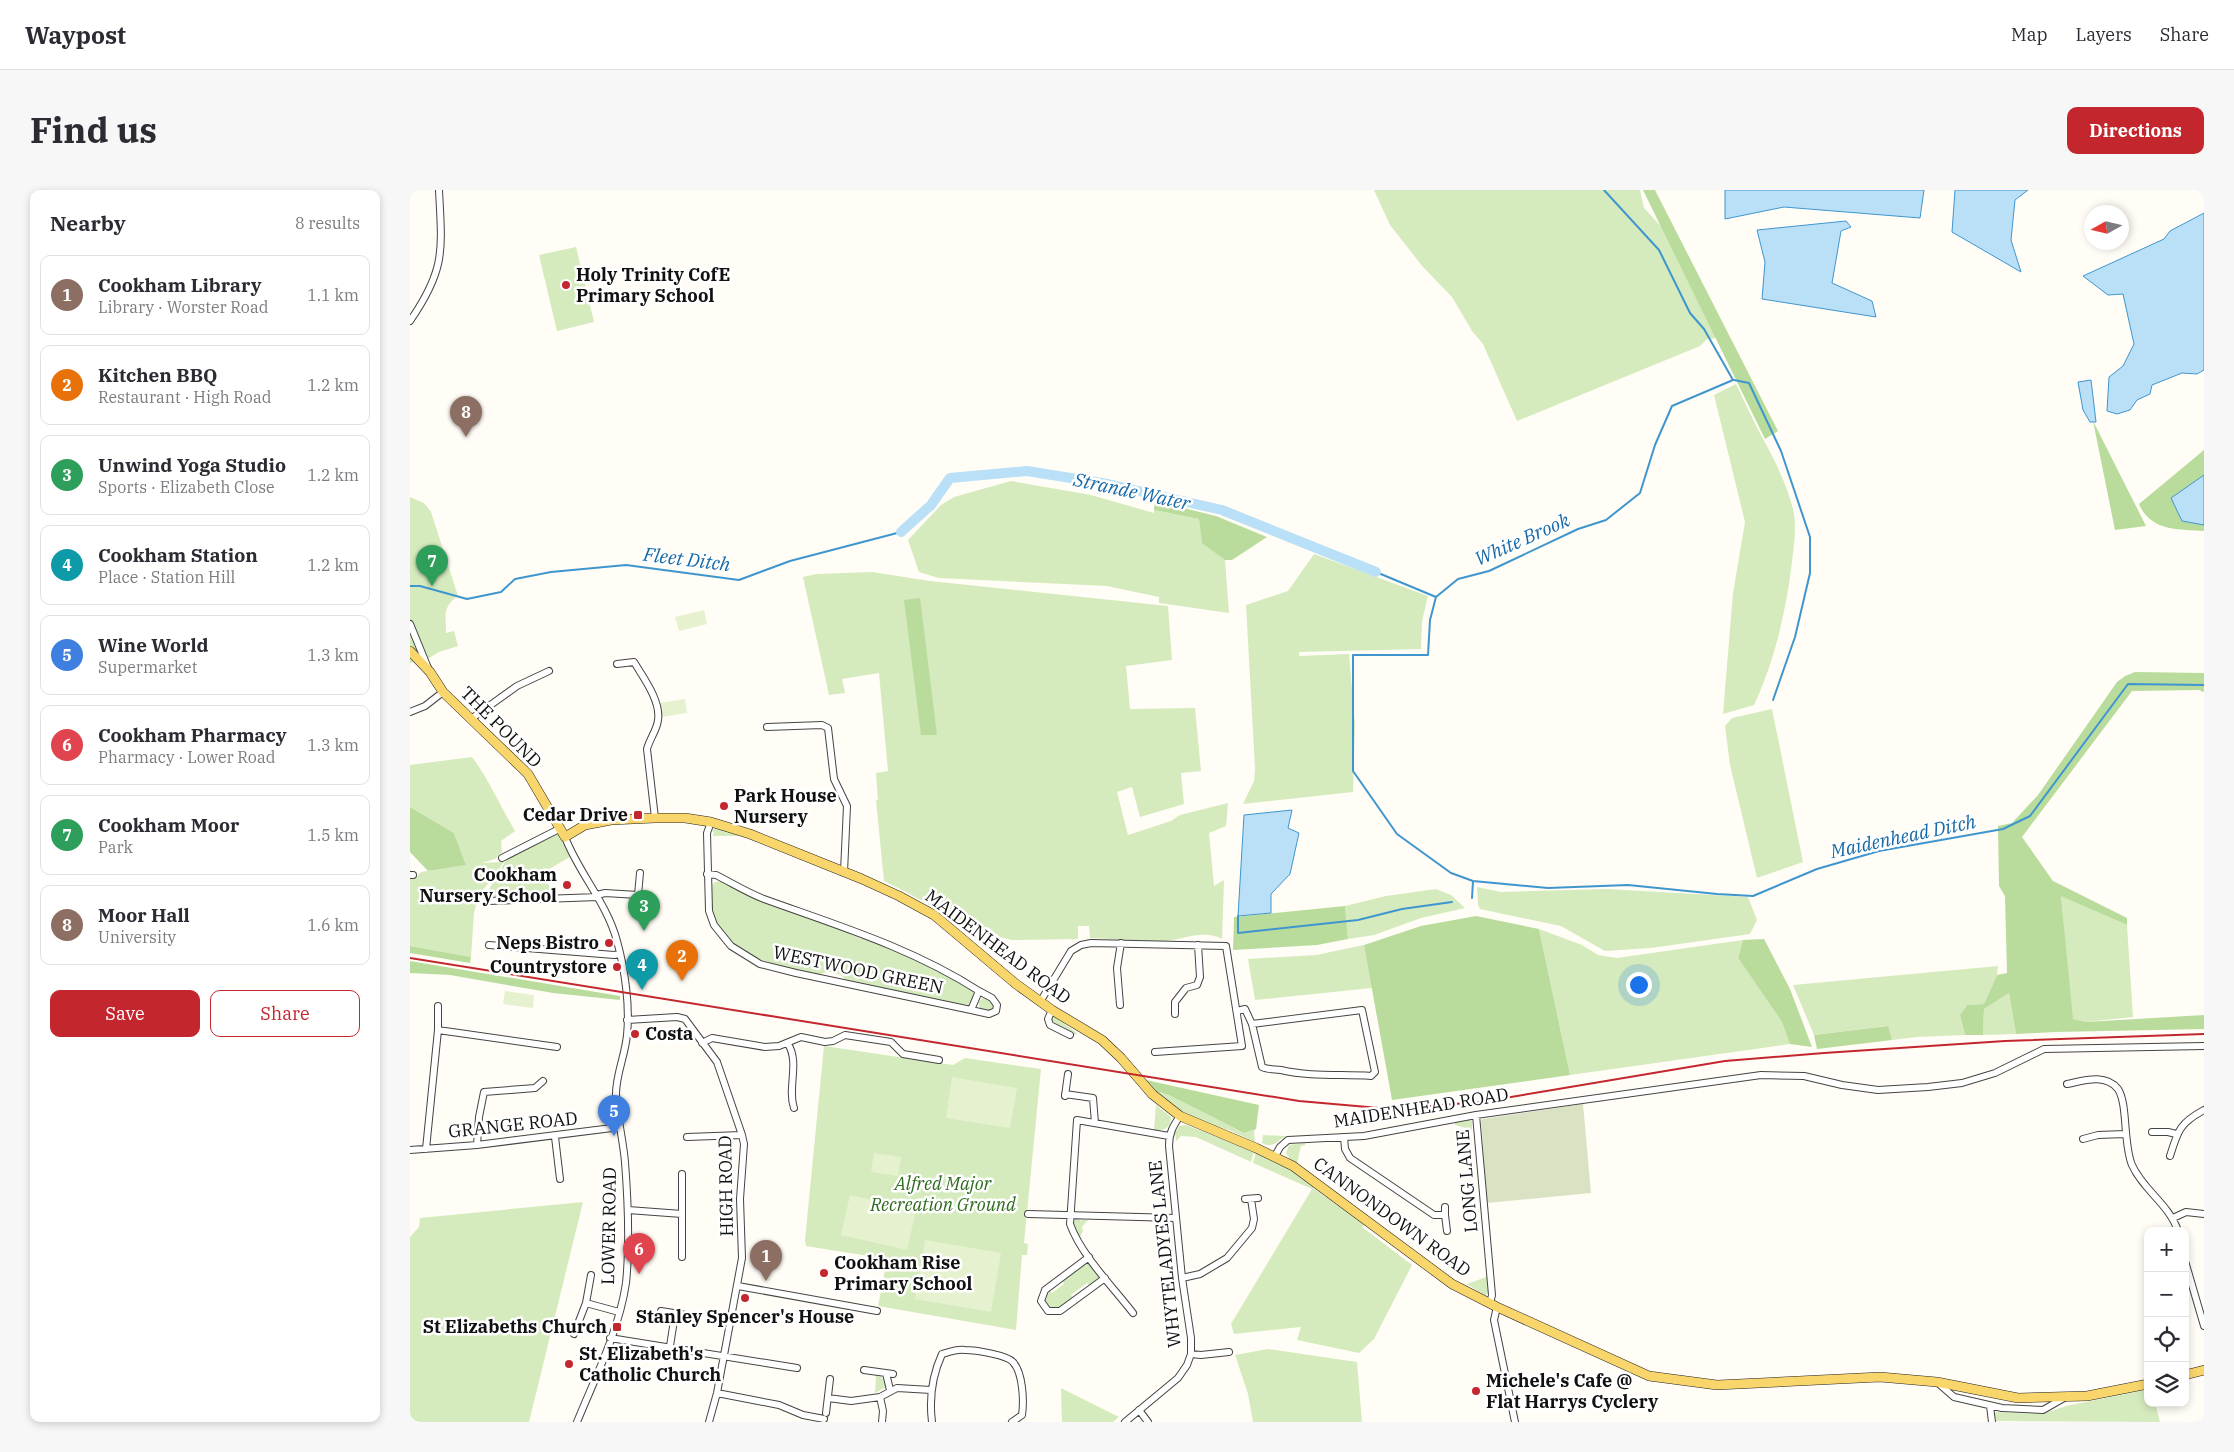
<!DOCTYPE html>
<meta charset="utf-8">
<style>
body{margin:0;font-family:"IBM Plex Serif",serif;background:#f7f7f7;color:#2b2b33}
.controls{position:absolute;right:15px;bottom:15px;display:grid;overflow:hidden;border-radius:10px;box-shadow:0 2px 8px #0003}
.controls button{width:45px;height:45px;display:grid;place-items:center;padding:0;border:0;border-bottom:1px solid #e1e1e2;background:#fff;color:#2b2b33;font:25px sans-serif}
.compass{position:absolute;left:1674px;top:15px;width:45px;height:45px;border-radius:50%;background:#fff;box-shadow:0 2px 8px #0003;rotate:262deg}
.you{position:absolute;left:1228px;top:794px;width:18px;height:18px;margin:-12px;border:4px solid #fff;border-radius:50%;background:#1a73e8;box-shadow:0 0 0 8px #1a73e833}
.badge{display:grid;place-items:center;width:32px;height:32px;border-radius:50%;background:#c4262e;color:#fff;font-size:16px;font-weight:700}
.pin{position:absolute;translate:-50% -41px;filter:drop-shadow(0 1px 2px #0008)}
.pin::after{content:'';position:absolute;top:26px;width:18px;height:15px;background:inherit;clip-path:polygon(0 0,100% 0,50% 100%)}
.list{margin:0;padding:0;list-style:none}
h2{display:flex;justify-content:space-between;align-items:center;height:65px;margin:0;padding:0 20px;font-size:21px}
h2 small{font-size:16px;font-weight:400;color:#7c7c81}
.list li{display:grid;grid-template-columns:32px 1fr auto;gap:15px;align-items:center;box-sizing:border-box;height:80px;margin:0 10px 10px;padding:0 10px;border:1px solid #e1e1e2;border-radius:10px}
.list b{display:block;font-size:19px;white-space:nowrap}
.list p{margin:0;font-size:16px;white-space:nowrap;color:#7c7c81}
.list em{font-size:16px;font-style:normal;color:#7c7c81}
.actions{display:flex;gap:10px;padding:15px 20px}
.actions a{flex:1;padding:11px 0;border:1px solid #c4262e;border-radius:10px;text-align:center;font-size:18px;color:#c4262e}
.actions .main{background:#c4262e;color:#fff}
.icon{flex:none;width:28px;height:28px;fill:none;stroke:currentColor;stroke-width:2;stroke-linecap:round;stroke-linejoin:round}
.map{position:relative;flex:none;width:1794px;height:1232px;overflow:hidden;border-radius:10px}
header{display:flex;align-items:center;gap:30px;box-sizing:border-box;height:70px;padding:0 25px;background:#fff;border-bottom:1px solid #e1e1e2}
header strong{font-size:24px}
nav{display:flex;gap:28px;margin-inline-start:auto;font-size:18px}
.intro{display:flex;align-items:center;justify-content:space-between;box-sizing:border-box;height:120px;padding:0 30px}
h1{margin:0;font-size:35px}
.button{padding:12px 22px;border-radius:10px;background:#c4262e;color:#fff;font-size:18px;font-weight:700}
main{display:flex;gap:30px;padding:0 30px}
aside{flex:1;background:#fff;border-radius:10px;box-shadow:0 2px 8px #0003}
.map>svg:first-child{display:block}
.green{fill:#d5ebbd}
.forest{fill:#b9dc9c}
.cemetery{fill:#d9e3c4}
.pitch{fill:#e6f2cf}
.water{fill:#b9e0f7;stroke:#3f96cf}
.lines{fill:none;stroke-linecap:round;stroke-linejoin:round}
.stream{stroke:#3f96cf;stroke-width:2}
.river{stroke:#b9e0f7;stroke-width:10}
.minor-casing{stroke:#444;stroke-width:8}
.major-casing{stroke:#222;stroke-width:10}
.minor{stroke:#fff;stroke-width:6}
.major{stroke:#f9d66b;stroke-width:9}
.rail{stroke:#c4262e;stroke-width:2}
.poi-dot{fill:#c4262e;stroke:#fff;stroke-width:2}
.labels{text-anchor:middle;stroke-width:5;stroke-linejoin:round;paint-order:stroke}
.poi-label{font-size:18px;font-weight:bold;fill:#111;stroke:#fff;text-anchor:start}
.street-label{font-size:18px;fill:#111;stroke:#fff}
.park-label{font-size:18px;font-style:italic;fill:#2f6b1f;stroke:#fff}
.water-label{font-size:19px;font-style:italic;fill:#1768a6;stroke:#fff}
</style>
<header>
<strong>Waypost</strong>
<nav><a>Map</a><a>Layers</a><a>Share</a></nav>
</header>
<div class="intro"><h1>Find us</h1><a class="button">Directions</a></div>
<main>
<aside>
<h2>Nearby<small>8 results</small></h2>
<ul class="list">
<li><span class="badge" style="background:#8d6e63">1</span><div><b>Cookham Library</b><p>Library · Worster Road</p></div><em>1.1 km</em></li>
<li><span class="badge" style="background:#e8710a">2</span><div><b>Kitchen BBQ</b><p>Restaurant · High Road</p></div><em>1.2 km</em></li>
<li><span class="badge" style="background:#2e9e5b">3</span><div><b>Unwind Yoga Studio</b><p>Sports · Elizabeth Close</p></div><em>1.2 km</em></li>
<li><span class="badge" style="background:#0f9aa8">4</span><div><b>Cookham Station</b><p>Place · Station Hill</p></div><em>1.2 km</em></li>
<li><span class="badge" style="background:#3f7fe0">5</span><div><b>Wine World</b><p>Supermarket</p></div><em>1.3 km</em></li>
<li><span class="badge" style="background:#e0444e">6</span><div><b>Cookham Pharmacy</b><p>Pharmacy · Lower Road</p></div><em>1.3 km</em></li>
<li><span class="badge" style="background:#2e9e5b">7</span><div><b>Cookham Moor</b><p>Park</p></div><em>1.5 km</em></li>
<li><span class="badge" style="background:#8d6e63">8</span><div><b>Moor Hall</b><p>University</p></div><em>1.6 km</em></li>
</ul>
<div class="actions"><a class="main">Save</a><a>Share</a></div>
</aside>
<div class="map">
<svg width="1794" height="1232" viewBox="0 0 1794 1232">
<rect width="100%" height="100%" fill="#fffdf5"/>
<path class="green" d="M964,0H1230L1234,18L1258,44L1312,144L1302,149H1297L1290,156L1107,231L1073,154L1062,141L1042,107L1013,77L980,35Z
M166,57L184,132L147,141L129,65Z
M1326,194C1335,212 1343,231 1353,249C1365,270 1377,295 1383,319C1387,336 1384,354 1382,372C1376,421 1365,470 1344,515L1313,524L1323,403L1335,332L1304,205Z
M601,291L681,305L744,323V320L789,329L793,353L815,370L819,423L749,413V407L697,396L529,388L509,382L498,350L531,315L544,307Z
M0,307L14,313L21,322L48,406C32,417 36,425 36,443L44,441L48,456L29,462L8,475L4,472L0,473Z
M904,364L1018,406L1012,431L1011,459L889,462V466L939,464L945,534L943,602L833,614L844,591L845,579L836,415L878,401Z
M462,382L520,391L758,416L762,470L716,476L720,519L785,518L791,581L771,583L774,614L730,627L722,597L707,602L718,645L761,631L770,625L818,613L816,636L799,643L804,696L814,690L812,749C793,739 773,750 754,751C730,752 704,749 680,748L679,736H668V749L602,750L590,747L578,737L566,750C536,723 509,708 474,691L466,610H468L466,583L478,581L469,483L432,489L435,503L419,505L393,387L406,384Z
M1362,519L1393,672L1347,688L1320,575L1315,536L1322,528Z
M62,567C80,591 90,616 105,641L91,651L92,662L85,669L72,673L94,672L68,707L64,723L61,767L0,756V689L5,688L11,682L56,675L44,643L0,617V575Z
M307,637L323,642L315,643H324L329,646H303L304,642L301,641Z
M145,644H148L160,667L132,683L145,707L74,708L96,670Z
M312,691L438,739L439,744L451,749L456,746L525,776L566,802L561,815L533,812L435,789L431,785C427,784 423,782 419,782C415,782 413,784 408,784C372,777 311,766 302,723C300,714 301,704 301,696L305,692Z
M1067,697L1091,702L1197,699L1338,707L1347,730L1340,744L1241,758L1195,761L1151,736L1070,719L1068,715Z
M1026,699L1041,705L1055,718L1011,728L964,745L938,749L935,716L976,706Z
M1651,705L1717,735L1723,827L1676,832L1662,829Z
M1129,739L1172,755L1188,765L1207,768L1333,750L1328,768L1372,832L1380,854L1160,885Z
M954,755L962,798L845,810L838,769L906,765Z
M1588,776L1587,785L1574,814L1557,815L1550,825L1555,845L1507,847L1482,850L1477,836L1404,845L1383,795Z
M1599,803L1606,844L1573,845L1574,819Z
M572,808C577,808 582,811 586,815L582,821L570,818L568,812Z
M642,827H645L667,843L665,845L643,834Z
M414,856L543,875L555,868L631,879L614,1053L618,1054L617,1065H612L606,1140L468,1116L477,1069L396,1056L395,1050Z
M746,901L759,905L834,943L846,939L844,941L845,952L819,940L783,929L773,924Z
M746,915L761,927C761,938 754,941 744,940Z
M1058,929L1062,931V940L1045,935V931Z
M776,935L844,961L841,972L786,947L771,946L766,951L765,943L769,936Z
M853,945L876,946C867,951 863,959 852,953Z
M895,953V955L891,956L887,974L880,969L876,963L879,955Z
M846,962L881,979L904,995L903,998L954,1034L952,1037L1002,1075L964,1149L949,1163L887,1150L891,1137L824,1144L821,1134L902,999L843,973Z
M173,1012L119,1232H0V1047L9,1037L10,1028Z
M665,1030H670L671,1032V1030H678L672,1037L673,1041L670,1047L663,1034Z
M676,1071L679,1072L690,1086L689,1089L680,1096L677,1093L661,1105L663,1109L649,1120L640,1121C633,1111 632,1109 639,1100L642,1103L654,1094L652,1090Z
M1076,1085L1078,1086L1079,1102L1075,1106L1057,1094L1076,1087Z
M858,1159L947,1172L952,1232H843L838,1204L825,1165Z
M466,1185L474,1189L476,1197L465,1203Z
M651,1198L709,1227L703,1232H652Z
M1735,1200L1738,1201V1213H1745L1750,1232L1586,1231L1585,1222L1632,1224L1656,1216Z"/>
<path class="forest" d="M1233,0H1245L1368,241L1355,249Z
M1683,231L1736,336L1705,340Z
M1794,260V285L1762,308L1772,331L1794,335V341C1769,339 1741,342 1729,314Z
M745,311L806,326L857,347L822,370H815L792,353L789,329L744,320Z
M510,408L527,545H511L494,410Z
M1725,482L1794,483V501L1792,502L1790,500L1722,501L1612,647L1643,691L1717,728V735L1651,706L1663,829L1676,832L1794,825V839L1646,842L1606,844L1599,803L1574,819L1573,845H1555L1550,825L1557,815L1574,814L1587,785L1597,783L1595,706L1589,696L1588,636L1602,633L1628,605L1707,492L1715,486Z
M0,617L44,643L56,675L18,681L0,662Z
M935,716L938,749L907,755L823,760L824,727Z
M1066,726L1129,739L1160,885L982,910L954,755L1011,736Z
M1354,749L1380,799L1402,857L1380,854L1372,832L1328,768L1333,750Z
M0,756L61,767L60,773L0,763Z
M0,771L210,806V810L143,803L40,785L0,783Z
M1478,836L1482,850L1407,859L1404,845Z
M736,890L849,915L846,939L834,943L759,905L746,901Z"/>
<path class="cemetery" d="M1173,914L1181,1003L1077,1013L1071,931L1073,929Z"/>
<path class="pitch" d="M294,420L297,434L269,441L265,427Z
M275,509L277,523L252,527L250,513Z
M95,801L124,805L123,818L93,814Z
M542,887L607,898L600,938L536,928Z
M464,963L491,967L488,986L461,982Z
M440,1005L506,1020L497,1060L431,1045Z
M515,1050L591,1063L581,1122L505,1109Z"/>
<path class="water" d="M1315,0H1514L1510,28L1374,17L1315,29Z
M1545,0H1618L1605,10L1601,50L1611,82L1542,42Z
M1794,23V180L1787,184L1772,183L1742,195L1740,204L1727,210L1720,220L1707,224L1697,221L1699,187L1713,176L1724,154L1713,104L1698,105L1673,86L1754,49L1760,41Z
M1436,31L1441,37L1431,41L1422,93L1462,111L1466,127L1352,109L1355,72L1347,40Z
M1681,190L1686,232H1680L1673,220L1668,192Z
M1794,285V335L1772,331L1761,308Z
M882,620L878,638L889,643L880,684L861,704V723L828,726L834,625Z"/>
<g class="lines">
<path class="stream" d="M1194,0L1249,60L1280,123L1294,139L1323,190L1262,216L1245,255L1230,303L1196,330L1168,339L1079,381L1048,389L1026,407L1020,430L1018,465H943V581L987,644L1041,683L1063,691L1138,698L1218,695L1307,704L1343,706L1407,679L1469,661L1593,639L1620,626L1718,494L1794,495
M1324,190L1339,193L1371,261L1400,347V383L1385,447L1363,510
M966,382L1026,407
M0,396H10L57,409L91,402L105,389L141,382L216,375L329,390L380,371L491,342
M1062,708L1063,691
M828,726V743L948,730L992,719L1042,712"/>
<path class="river" d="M491,342L521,315L540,288L617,281L698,294L812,320L966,382"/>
<defs>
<path id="minor" d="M0,131C36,79 32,60 29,0
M0,434L18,478
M207,474L224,472C233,487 251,511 248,530C247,540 240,548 237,559L245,628
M0,522L15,516L33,502
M61,529L107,496L139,481
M357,537L412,535L418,538L424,589L437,616L434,682
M155,647C168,682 197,713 207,751C215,780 220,816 217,845C215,866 206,884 206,904C207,927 213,949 215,972C218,1011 220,1054 216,1093C209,1141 185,1188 167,1232
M92,668L149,639
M297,684L306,685C322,693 338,703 354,709C429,736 502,758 569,801L561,820L386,783L350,774L321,756L304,735L299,721L297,643L301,632
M0,685H3
M187,705L195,703L228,705L230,683
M78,711L188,707
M227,718L228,705
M79,755L204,765L210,764
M630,812L661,761L671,755L681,753L816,756L832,856L745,862
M710,815L707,778L711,753
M561,820L579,824L586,821L587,815L582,808L569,801
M642,820L638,829L640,835L660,845
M827,821L835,819L842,834L852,877C858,880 865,879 871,880C901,887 931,884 961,886L965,882L952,820L842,834
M765,824V812L776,798L787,795L790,787L788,755
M217,830L267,827L275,829L307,872L332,945L334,954L330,1009L332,1068L307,1203L299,1232
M28,840L147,857
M292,853L302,848L355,857L369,856L391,847L415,852L423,851L435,845L481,852L493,864L529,870
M378,854C390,873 377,898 384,918
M1657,894C1673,891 1695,883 1708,899C1718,914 1713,954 1722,975C1733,1000 1759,1014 1768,1041
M655,904L683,908L685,933
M655,906L658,884
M1066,925L1082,1105L1080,1114
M1742,942H1758L1766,944
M145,947L150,989
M277,947L332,945
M934,947L935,959L940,968L1024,1025H1035L1037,1041
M1673,949L1688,945L1715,944
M67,955L69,927L74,902L125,898L133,891
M16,959L28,840V816
M0,960L67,955L210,937
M865,966L870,957L878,950L954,946L1066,925L1351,885L1394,886L1432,895L1468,900L1518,897L1552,893L1585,883L1634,859L1794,856
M1760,966C1768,940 1770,933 1794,920
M272,984V1067
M835,1009L848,1008
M1035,1017V1025
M218,1020L272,1024
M618,1024L766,1028
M1763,1028L1776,1022L1794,1024
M679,1067L635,1100L631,1111L638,1121H650L695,1088
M1775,1071L1794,1136
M772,1088L790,1084L817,1068L842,1038L844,1029L841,1009
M328,1096L467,1121
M176,1113L209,1122
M1087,1117L1084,1130L1105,1232
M251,1121L282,1126
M723,1123C703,1097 671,1065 660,1034L667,930L759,946
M164,1144L176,1113L181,1085
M200,1148L387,1178
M260,1156L265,1124
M781,1164L791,1165L819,1162
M454,1180L483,1184
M476,1183L480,1200
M1528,1193L1544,1207L1592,1218L1633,1220L1654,1208
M307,1203L369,1215L393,1225L414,1229
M470,1207L473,1221L472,1232
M418,1208L441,1211L470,1207L487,1198L521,1200
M1580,1216L1582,1232
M729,1220L738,1232
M416,1223L420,1189
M522,1232C519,1208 522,1186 532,1164C539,1162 547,1159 555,1160C565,1160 597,1165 603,1172C613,1183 614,1211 612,1225L602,1232
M715,1232L768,1188L777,1175L781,1164V1148L772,1088L759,956C759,943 763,936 770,926"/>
<path id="major" d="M0,461L20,482L33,502L118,584L155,647L175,635L201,630L245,628H275L301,632L340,644L452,689L489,706L524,725L606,794L642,820L692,850L711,868L742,904L770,926L846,958L883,976L1042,1094L1087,1117L1239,1186L1307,1195L1470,1187L1527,1192L1608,1208L1677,1206L1738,1194
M1775,1185L1794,1180"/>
</defs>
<use href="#minor" class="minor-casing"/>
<use href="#major" class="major-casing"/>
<use href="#minor" class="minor"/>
<use href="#major" class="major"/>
<path class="rail" d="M0,768L889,911L969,918L1003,917L1071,912L1315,871L1414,863L1595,851L1794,844"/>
</g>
<g class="poi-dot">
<circle cx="156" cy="95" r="5"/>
<circle cx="314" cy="616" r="5"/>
<rect x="223" y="620" width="10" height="10" rx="2.5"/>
<circle cx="157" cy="695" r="5"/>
<circle cx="199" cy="753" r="5"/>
<circle cx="207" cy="777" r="5"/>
<circle cx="225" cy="844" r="5"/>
<circle cx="414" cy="1083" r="5"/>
<circle cx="335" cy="1108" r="5"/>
<rect x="202" y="1132" width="10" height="10" rx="2.5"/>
<circle cx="159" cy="1174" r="5"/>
<circle cx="1066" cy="1201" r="5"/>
</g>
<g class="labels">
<g class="poi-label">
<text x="166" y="91">Holy Trinity CofE<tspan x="166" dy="21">Primary School</tspan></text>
<text x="324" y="612">Park House<tspan x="324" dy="21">Nursery</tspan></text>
<text x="218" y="631" text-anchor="end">Cedar Drive</text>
<text x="147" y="691" text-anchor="end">Cookham<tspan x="147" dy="21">Nursery School</tspan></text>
<text x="189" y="759" text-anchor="end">Neps Bistro</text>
<text x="197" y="783" text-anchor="end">Countrystore</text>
<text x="235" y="850">Costa</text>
<text x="424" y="1079">Cookham Rise<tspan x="424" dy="21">Primary School</tspan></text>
<text x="335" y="1133" text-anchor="middle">Stanley Spencer's House</text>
<text x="197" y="1143" text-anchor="end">St Elizabeths Church</text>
<text x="169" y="1170">St. Elizabeth's<tspan x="169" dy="21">Catholic Church</tspan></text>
<text x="1076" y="1197">Michele's Cafe @<tspan x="1076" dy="21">Flat Harrys Cyclery</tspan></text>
</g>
<g class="street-label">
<text transform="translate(91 537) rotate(45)" y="6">THE POUND</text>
<text transform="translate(588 757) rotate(37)" y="6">MAIDENHEAD ROAD</text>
<text transform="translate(448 780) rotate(12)" y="6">WESTWOOD GREEN</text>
<text transform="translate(1011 918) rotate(-9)" y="6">MAIDENHEAD ROAD</text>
<text transform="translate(103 935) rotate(-6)" y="6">GRANGE ROAD</text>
<text transform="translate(1057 991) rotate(-95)" y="6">LONG LANE</text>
<text transform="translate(316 996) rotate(-91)" y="6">HIGH ROAD</text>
<text transform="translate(982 1027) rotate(36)" y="6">CANNONDOWN ROAD</text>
<text transform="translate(199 1036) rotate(-89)" y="6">LOWER ROAD</text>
<text transform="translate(755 1064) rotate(-96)" y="6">WHYTELADYES LANE</text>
</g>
<g class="park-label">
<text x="533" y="1000">Alfred Major<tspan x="533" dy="21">Recreation Ground</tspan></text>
</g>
<g class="water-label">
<text transform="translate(722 301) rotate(12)" y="7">Strande Water</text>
<text transform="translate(1112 349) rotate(-24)" y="7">White Brook</text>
<text transform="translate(277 369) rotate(7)" y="7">Fleet Ditch</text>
<text transform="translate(1493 646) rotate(-12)" y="7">Maidenhead Ditch</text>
</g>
</g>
</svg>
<div class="controls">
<button>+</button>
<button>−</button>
<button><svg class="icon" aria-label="locate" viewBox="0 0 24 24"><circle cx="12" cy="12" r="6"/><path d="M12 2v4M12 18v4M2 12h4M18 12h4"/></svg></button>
<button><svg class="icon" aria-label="layers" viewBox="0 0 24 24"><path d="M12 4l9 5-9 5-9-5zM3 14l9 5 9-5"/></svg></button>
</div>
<svg class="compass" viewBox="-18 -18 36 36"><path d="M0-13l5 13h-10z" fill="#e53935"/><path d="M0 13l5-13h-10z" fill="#7c7c81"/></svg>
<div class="you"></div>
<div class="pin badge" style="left:356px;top:1091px;background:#8d6e63">1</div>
<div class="pin badge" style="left:272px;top:791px;background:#e8710a">2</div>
<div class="pin badge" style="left:234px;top:741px;background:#2e9e5b">3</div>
<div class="pin badge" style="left:232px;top:800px;background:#0f9aa8">4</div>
<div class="pin badge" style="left:204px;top:946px;background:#3f7fe0">5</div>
<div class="pin badge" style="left:229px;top:1084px;background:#e0444e">6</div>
<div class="pin badge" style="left:22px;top:396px;background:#2e9e5b">7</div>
<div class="pin badge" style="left:56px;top:247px;background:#8d6e63">8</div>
</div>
</main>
